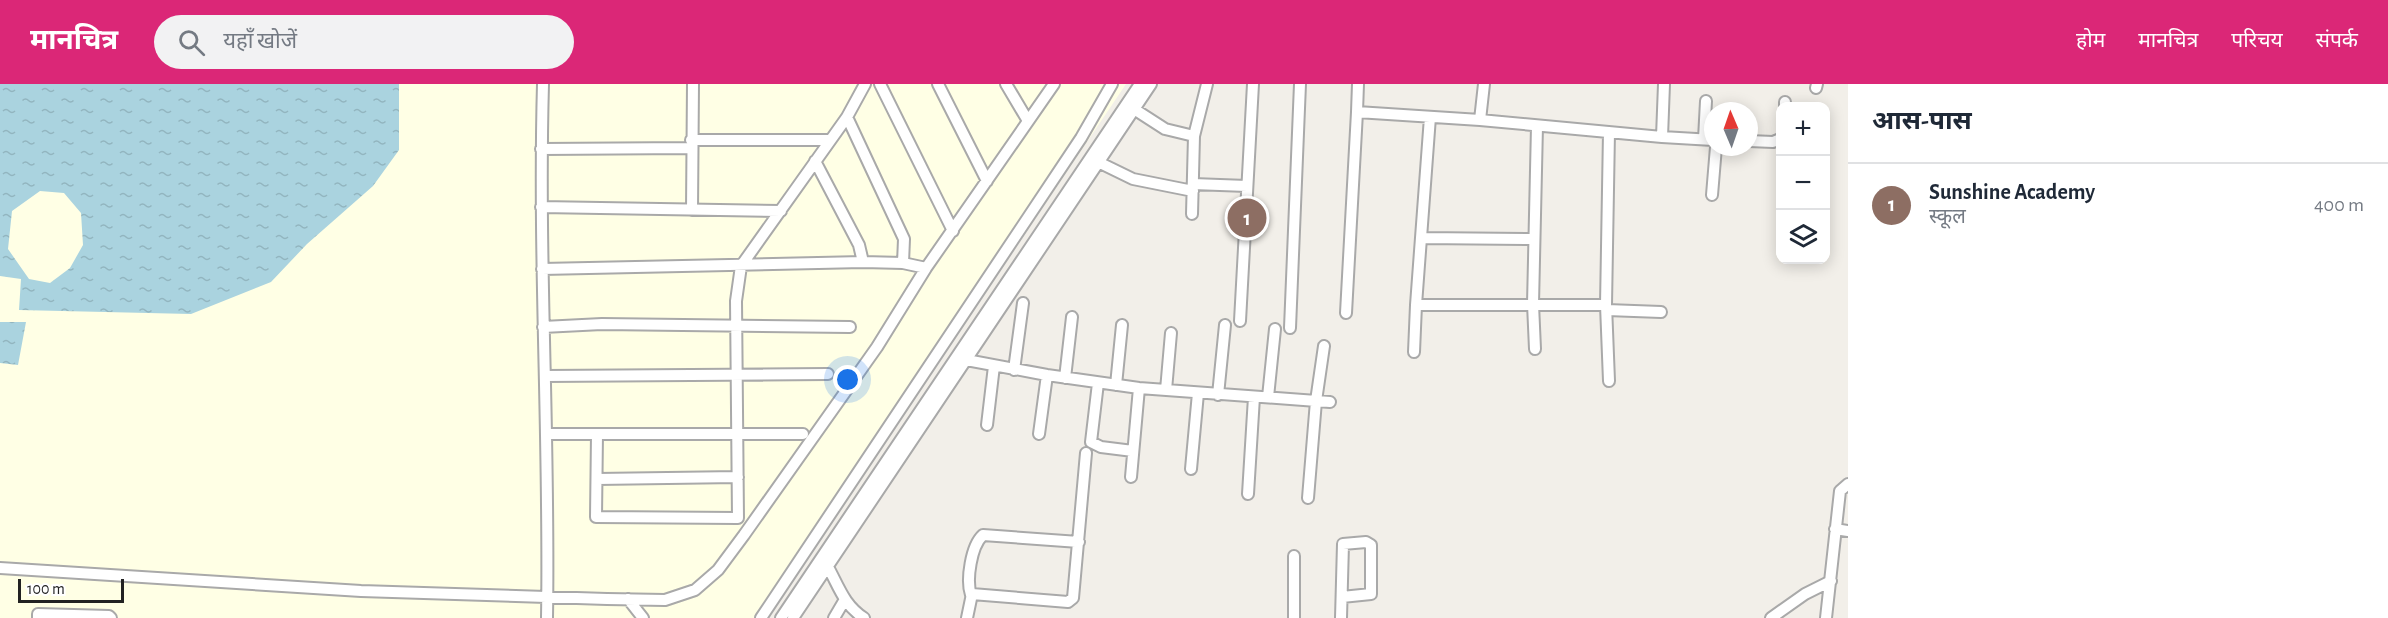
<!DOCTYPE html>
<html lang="hi">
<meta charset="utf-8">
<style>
body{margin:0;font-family:"Alegreya Sans","Noto Sans Devanagari",sans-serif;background:#f2f2f3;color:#1f2937}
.controls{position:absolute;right:18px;top:18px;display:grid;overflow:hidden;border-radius:12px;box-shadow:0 3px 15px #0003}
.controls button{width:54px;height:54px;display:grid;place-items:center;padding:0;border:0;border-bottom:2px solid #e0e1e3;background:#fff;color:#1f2937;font:30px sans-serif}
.compass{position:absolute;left:1704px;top:18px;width:54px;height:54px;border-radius:50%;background:#fff;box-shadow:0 3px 15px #0003;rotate:358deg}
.scale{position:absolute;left:18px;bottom:15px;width:106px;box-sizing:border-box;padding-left:6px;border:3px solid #222;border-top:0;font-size:16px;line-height:21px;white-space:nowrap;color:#222;-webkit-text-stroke:4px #fff;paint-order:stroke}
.you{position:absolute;left:848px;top:296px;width:21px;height:21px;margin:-15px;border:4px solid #fff;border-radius:50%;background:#1a73e8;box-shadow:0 0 0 9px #1a73e833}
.badge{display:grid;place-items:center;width:39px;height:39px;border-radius:50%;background:#db2777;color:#fff;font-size:20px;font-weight:700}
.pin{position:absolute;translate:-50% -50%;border:3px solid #fff;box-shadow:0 2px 6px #0006}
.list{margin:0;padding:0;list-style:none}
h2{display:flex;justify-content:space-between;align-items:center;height:78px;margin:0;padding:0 24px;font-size:26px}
h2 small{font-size:20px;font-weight:400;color:#747a83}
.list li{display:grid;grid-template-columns:39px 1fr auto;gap:18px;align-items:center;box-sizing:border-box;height:84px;padding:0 24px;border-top:2px solid #e0e1e3}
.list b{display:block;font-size:22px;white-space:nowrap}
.list p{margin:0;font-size:20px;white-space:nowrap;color:#747a83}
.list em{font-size:20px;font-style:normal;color:#747a83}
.icon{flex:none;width:33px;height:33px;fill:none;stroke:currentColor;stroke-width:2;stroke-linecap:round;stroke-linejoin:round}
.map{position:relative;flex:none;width:1848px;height:534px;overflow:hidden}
header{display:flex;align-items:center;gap:36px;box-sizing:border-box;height:84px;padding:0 30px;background:#db2777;color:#fff}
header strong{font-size:28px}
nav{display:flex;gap:33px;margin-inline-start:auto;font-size:21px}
.search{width:420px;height:54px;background:#f2f2f3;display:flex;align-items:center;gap:15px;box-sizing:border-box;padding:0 21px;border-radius:33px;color:#747a83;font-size:22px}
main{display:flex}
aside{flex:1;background:#fff}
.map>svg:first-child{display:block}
.education{fill:#ffffe5}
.water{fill:url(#water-ripples);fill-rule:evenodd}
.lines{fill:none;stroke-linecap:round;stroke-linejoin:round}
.minor-casing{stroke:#a9a9a9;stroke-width:14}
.minor{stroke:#fff;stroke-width:10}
</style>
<header>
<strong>मानचित्र</strong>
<div class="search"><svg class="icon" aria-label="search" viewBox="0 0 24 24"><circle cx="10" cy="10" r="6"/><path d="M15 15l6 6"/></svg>यहाँ खोजें</div>
<nav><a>होम</a><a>मानचित्र</a><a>परिचय</a><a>संपर्क</a></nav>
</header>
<main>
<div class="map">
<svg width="1848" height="534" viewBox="0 0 1848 534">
<defs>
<pattern id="water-ripples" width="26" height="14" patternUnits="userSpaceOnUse" patternTransform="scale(1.5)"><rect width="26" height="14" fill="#aad3df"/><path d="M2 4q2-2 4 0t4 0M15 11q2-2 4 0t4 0" fill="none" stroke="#92b5bf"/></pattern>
</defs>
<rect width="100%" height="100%" fill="#f2efe9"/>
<path class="education" d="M0,0H1126L766,534H0Z"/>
<path class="water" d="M0,0H399V66L373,102L307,160L271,198L191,230L19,226L21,195L0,192ZM40,107L64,109L81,129L83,161L70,184L50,199L29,195L8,165L12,127Z
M0,238H26L18,281L0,279Z"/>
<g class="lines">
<defs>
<path id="minor" d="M543,0C538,178 550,356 547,534
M880,0L953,147
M938,0L987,97
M1006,0L1028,37
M1816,4L1817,0
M1785,22V18
M1134,25L1165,45L1194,52
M1357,28L1358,0
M847,33L904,155L903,179
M1480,36L1662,53L1713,56
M1662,53L1664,0
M1704,55L1706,17
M691,56H829
M1749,57L1773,58L1780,55
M541,65L691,64
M1094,76L1133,95L1193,107
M815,77L859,161L863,178
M1193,100L1247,102
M1712,111L1716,63
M541,123L781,127
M692,126L693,0
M1192,130L1194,52L1207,0
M1421,154L1534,155
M542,185L863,178L903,179L926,184
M1416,221L1430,33
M1607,226L1661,228
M1346,229L1357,28L1480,36L1484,0
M1240,237L1253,0
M543,243L602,240L850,243
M1290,244L1300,0
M1535,265L1533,220L1537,42
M1414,268L1416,221H1606
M961,275L1047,291L1139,304L1330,318
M1014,286L1023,219
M545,292L828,290
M1065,294L1072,233
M1609,297L1606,221L1609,48
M1098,299L1091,358L1101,363L1133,367
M1116,301L1122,241
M1166,306L1171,249
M1218,311L1225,241
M1268,313L1275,245
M987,341L994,282
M547,350H803
M597,350L596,433L738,434L736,217L741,182L847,33L865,0
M1039,350L1047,291
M1191,385L1198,309
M1131,393L1139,304
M597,395L738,393
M1248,410L1254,313
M1308,414L1316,317L1324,262
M1835,445L1848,447
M823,479L828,483C839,503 844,521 864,534
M0,484L361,507L607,515L665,516L695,506L718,486L744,451L877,263L926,184L1054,0
M971,511C966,496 971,462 983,451L1079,458
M628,515L643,534
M38,534V530L109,532L111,534
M761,534L1081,54L1112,0
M781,534L1140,0
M793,534L1151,0
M834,534L844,517
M967,534L972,510L1068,518L1073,514L1086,369
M1294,534V472
M1341,534L1343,460L1366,458L1371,461V510L1342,513
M1771,534L1805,510L1831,497
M1826,534L1840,407L1848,400"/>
</defs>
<use href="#minor" class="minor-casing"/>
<use href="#minor" class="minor"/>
</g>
</svg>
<div class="controls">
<button>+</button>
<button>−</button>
<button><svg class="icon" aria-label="layers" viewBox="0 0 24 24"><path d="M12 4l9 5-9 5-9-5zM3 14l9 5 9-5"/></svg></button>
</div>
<svg class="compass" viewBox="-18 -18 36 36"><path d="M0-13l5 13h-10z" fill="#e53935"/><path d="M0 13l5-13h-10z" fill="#747a83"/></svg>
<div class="scale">100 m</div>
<div class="you"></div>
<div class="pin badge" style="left:1247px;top:134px;background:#8d6e63">1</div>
</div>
<aside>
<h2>आस-पास<small></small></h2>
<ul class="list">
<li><span class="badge" style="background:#8d6e63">1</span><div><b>Sunshine Academy</b><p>स्कूल</p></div><em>400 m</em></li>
</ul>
</aside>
</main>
